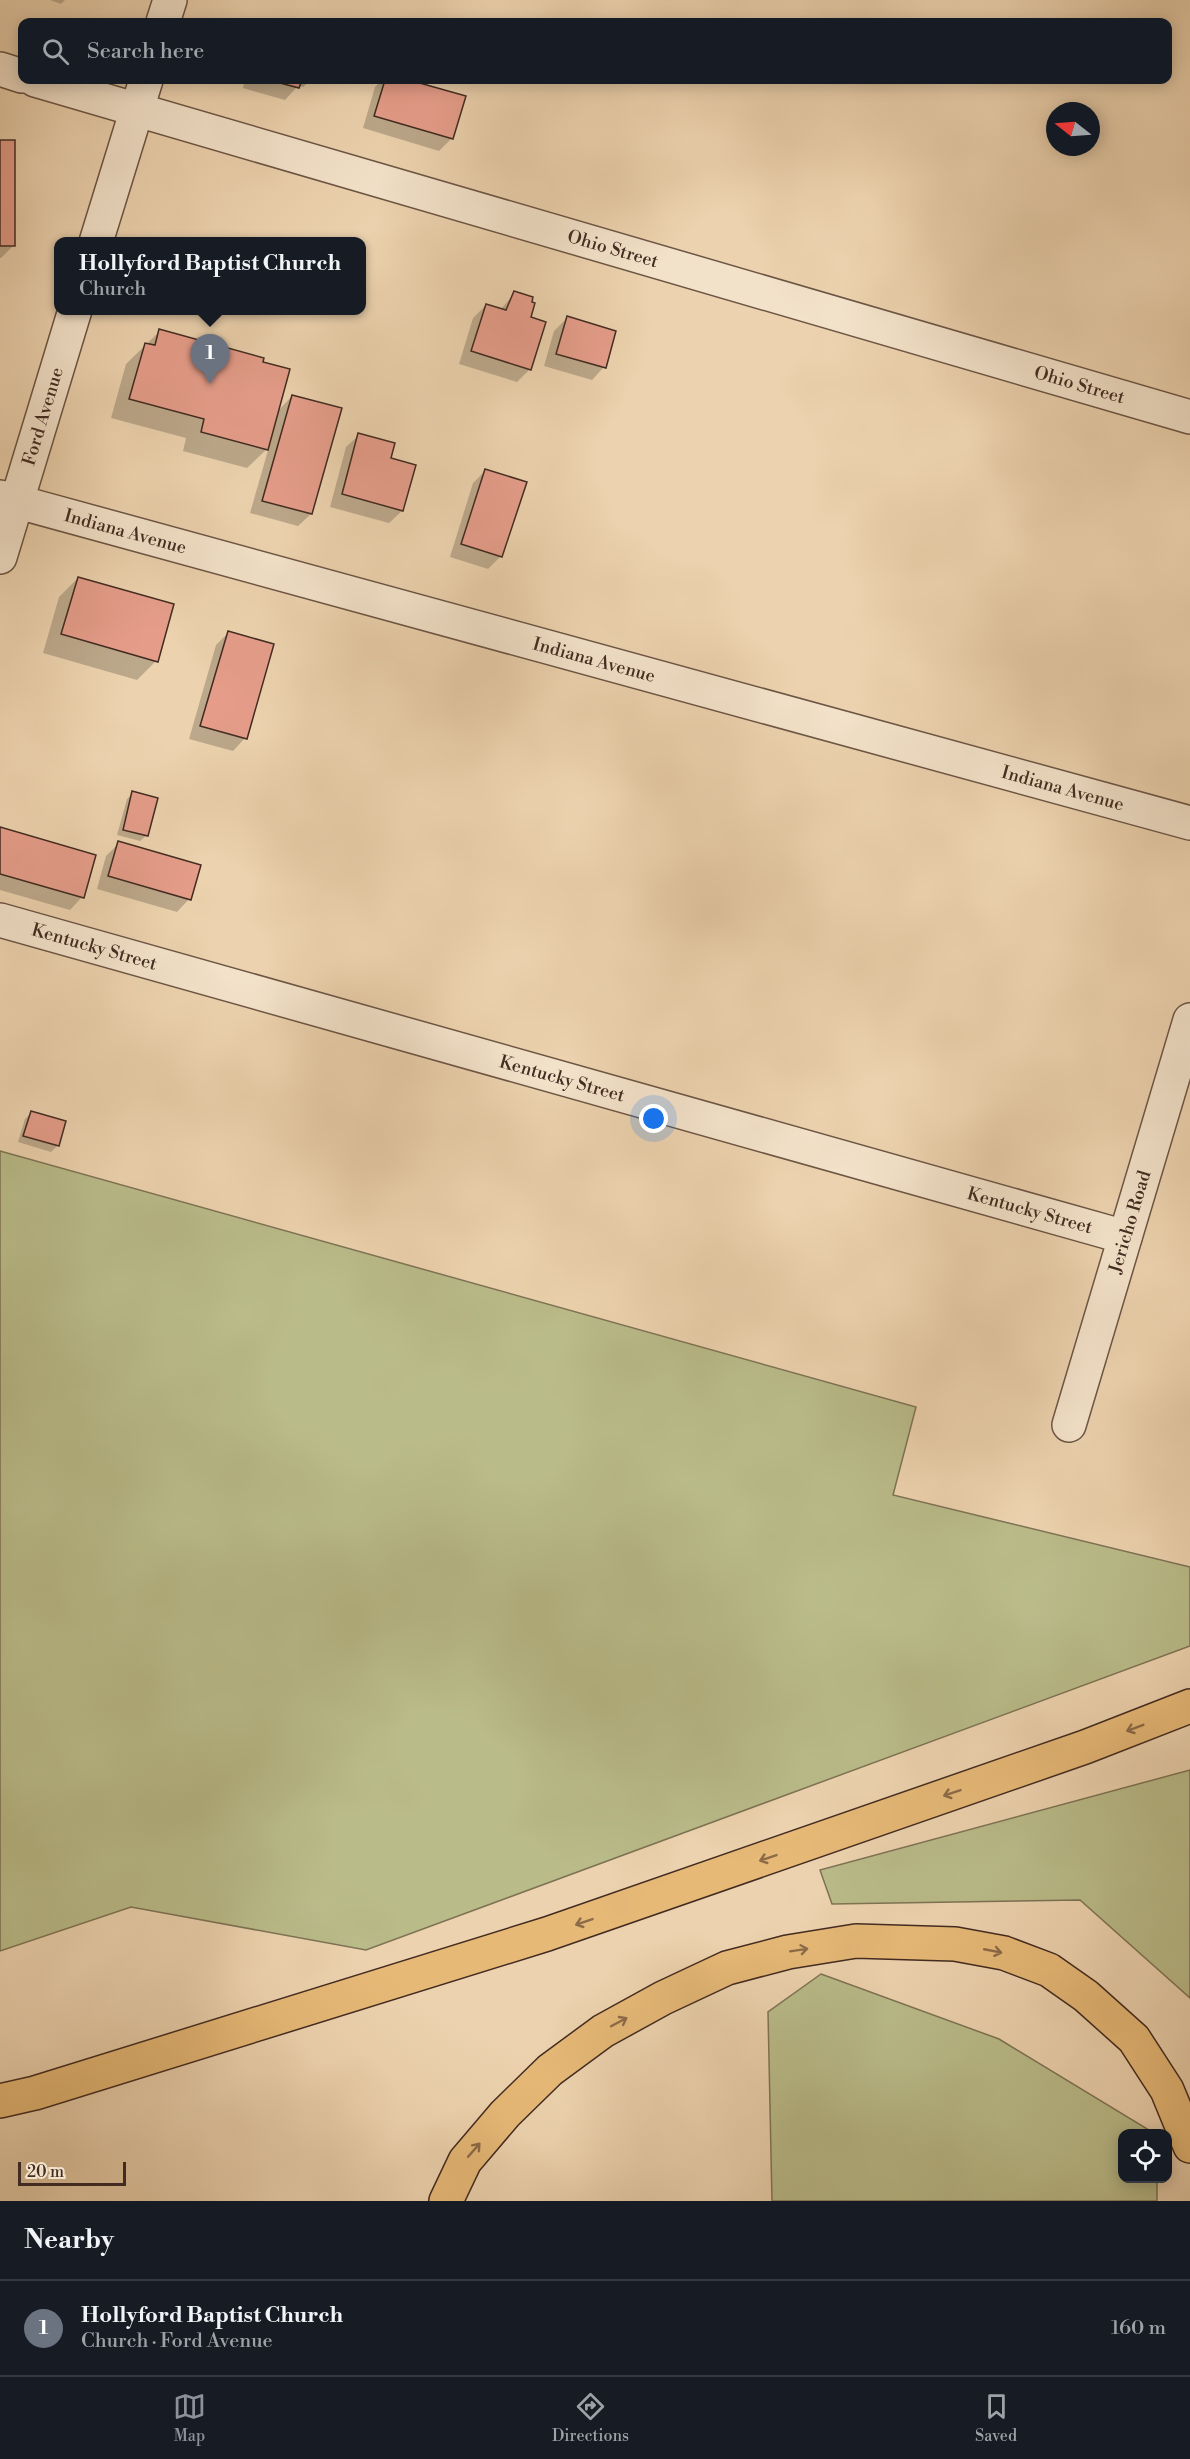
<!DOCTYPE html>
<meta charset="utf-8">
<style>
body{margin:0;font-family:"Libre Bodoni",serif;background:#242831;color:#f1f3f6}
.controls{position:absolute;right:18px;bottom:18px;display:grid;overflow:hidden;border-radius:12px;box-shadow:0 3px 15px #0003}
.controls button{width:54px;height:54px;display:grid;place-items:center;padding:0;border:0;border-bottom:2px solid #363941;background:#171b24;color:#f1f3f6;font:30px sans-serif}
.compass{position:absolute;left:1046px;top:102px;width:54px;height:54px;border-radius:50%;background:#171b24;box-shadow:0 3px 15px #0003;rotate:287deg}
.scale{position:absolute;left:18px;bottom:15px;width:108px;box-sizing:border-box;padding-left:6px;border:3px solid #422b21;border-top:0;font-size:16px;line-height:21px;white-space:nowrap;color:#422b21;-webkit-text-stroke:4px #f3e2ca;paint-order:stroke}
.you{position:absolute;left:654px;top:1119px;width:21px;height:21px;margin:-15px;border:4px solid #fff;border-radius:50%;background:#1a73e8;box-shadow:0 0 0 9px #1a73e833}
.badge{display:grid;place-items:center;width:39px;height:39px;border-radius:50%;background:#8c9099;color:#fff;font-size:20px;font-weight:700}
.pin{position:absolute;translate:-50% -50px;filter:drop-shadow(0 2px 3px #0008)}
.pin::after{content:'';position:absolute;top:32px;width:21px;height:18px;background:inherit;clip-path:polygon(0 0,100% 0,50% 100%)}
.popup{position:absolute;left:54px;top:237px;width:312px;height:78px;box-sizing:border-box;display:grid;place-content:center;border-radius:12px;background:#171b24;filter:drop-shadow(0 2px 4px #0005);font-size:20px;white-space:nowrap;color:#9ea1a6}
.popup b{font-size:22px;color:#f1f3f6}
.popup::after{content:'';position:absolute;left:50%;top:100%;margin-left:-12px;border:12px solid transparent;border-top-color:#171b24}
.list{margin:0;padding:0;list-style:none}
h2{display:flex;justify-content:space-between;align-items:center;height:78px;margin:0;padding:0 24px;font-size:26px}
h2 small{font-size:20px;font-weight:400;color:#9ea1a6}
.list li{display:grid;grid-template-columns:39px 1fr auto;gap:18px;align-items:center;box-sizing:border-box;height:96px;padding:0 24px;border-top:2px solid #363941}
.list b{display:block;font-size:22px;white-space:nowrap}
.list p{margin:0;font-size:20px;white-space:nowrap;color:#9ea1a6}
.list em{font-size:20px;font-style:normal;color:#9ea1a6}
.icon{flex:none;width:33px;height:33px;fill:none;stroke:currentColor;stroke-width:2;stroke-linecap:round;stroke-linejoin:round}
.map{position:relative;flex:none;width:1190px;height:2201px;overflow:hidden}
.search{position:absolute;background:#171b24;box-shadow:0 3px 15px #0003;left:18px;right:18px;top:18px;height:66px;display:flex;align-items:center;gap:15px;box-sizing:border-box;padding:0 21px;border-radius:12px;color:#9ea1a6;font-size:22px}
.sheet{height:174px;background:#171b24}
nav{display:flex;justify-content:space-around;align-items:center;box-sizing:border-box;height:84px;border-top:2px solid #363941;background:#171b24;font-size:16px;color:#9ea1a6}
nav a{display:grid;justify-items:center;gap:3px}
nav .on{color:#8c9099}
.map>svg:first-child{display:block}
.green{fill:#b9bb89;stroke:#7e7355;stroke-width:1.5}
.shadow{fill:#0003}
.building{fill:#e59d8a;stroke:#422b21;stroke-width:1.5}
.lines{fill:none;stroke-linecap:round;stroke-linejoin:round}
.minor-casing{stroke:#6c5544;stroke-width:36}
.motorway-casing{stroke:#422b21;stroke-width:36}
.minor{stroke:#f3e2ca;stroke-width:33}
.motorway{stroke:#e6b977;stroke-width:33}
.oneway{stroke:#8c6b48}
.labels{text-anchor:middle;stroke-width:6;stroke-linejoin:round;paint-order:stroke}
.street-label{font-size:18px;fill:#422b21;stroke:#f3e2ca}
</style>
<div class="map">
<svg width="1190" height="2201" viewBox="0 0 1190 2201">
<rect width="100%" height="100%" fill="#ecd2ae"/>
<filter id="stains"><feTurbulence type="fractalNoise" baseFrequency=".00333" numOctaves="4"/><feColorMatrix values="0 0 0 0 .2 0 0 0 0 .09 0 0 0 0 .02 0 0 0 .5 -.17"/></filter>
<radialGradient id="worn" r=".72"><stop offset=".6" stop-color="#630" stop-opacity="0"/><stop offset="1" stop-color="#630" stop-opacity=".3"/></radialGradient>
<path class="green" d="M0,1151L916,1407L893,1495L1190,1567V1646L366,1950L131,1907L0,1951Z
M1190,1770V1998L1080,1900L832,1904L820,1870Z
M821,1974L999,2039L1154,2133L1122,2134V2178L1157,2179V2201H772L768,2012Z"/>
<path class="shadow" d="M50,0H65L61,4Z
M245,80H311L303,87L298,86L285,100L243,88Z
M382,80H404L464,97L452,138L439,151L363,128L375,87Z
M0,141L14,245L1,258H0Z
M515,293L529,318L530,369L517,382L459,364L473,318L486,305L500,310Z
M567,318L604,367L592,380L544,366L554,331Z
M160,331L261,363L277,412L292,396L311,514L298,526L250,513L269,447L247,468L183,451L186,438L111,418L126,364Z
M359,435L389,459L414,466L402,511L389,523L330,507L346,447Z
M485,471L501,556L488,569L450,557L473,483Z
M78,578L156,661L137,680L43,653L59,597Z
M229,632L245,738L233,751L189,739L216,645Z
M133,793L147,835L140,841L117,835L127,799Z
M0,828L82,897L70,910L0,890Z
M119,843L189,899L177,912L97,889L106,856Z
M31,1113L57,1146L51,1152L18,1142L25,1119Z"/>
<path class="building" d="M269,80H302L299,88Z
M385,80H409L466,96L453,139L374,116Z
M0,140H15V246H0Z
M514,291L533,297L532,302L535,303L531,317L546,322L531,370L471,351L486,304L506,310Z
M567,316L616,331L606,368L556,354Z
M159,329L264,358L263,362L290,369L268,450L201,432L204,419L129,399L145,343L155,345Z
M292,395L342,408L312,514L262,501Z
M358,433L395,443L391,458L416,465L403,511L342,494Z
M485,469L527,482L502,557L461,544Z
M78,577L174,604L158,662L61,634Z
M228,631L274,644L247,739L200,726Z
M132,791L158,798L148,836L123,830Z
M0,827L96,855L84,898L0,874Z
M118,841L201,865L191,900L108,876Z
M31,1111L66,1121L59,1146L23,1136Z"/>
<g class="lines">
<defs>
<g id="minor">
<path d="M163,22L170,0"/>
<path d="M0,69L22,76"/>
<path id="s1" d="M35,80L1190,417"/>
<path d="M96,242L146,80"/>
<path id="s2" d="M0,497L1190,823"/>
<path id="s3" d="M0,557L75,310"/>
<path id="s4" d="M0,920L1125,1237"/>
<path id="s5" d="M1069,1425L1190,1020"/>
</g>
<path id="motorway" d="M0,2101L35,2093L547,1934L1085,1747L1190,1706
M446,2201L465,2161L505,2114L550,2070L603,2031L663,1998L727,1968L788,1952L856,1941L955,1944L1004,1953L1049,1970L1086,1996L1134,2039L1167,2090L1190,2146"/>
</defs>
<use href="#minor" class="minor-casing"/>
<use href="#motorway" class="motorway-casing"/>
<use href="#minor" class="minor"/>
<use href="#motorway" class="motorway"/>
</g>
<defs><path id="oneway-shaft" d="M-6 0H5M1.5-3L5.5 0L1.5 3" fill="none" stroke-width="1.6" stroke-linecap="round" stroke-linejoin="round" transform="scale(1.5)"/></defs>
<g class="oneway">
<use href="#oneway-shaft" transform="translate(1135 1728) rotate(159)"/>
<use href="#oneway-shaft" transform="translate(952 1793) rotate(161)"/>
<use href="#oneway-shaft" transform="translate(768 1858) rotate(161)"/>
<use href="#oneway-shaft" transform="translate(584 1922) rotate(161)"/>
<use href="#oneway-shaft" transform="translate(799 1950) rotate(-9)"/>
<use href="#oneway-shaft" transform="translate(993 1951) rotate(11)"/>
<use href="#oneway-shaft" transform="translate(619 2022) rotate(-28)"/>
<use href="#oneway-shaft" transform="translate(474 2150) rotate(-49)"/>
</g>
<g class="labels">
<g class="street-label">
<text dy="6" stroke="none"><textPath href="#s1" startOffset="602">Ohio Street</textPath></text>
<text dy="6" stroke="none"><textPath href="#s1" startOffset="1088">Ohio Street</textPath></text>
<text dy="6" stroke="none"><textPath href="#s3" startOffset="147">Ford Avenue</textPath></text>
<text dy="6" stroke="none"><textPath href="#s2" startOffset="130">Indiana Avenue</textPath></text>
<text dy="6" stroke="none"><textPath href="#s2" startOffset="616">Indiana Avenue</textPath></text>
<text dy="6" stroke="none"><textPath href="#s2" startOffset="1102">Indiana Avenue</textPath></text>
<text dy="6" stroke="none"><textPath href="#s4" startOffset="98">Kentucky Street</textPath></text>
<text dy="6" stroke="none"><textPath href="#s4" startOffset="584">Kentucky Street</textPath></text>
<text dy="6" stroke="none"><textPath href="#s4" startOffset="1070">Kentucky Street</textPath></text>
<text dy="6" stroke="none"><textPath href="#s5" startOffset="212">Jericho Road</textPath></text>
</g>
</g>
<rect width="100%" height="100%" filter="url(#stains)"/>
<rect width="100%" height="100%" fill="url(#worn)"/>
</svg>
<div class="controls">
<button><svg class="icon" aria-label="locate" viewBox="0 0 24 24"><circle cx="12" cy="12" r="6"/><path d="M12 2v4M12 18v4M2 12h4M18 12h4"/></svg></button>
</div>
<svg class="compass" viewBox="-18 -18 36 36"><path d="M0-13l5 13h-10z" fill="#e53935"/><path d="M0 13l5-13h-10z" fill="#9ea1a6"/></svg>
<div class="scale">20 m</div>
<div class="you"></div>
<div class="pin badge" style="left:210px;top:384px;background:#6b7280">1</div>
<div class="popup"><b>Hollyford Baptist Church</b>Church</div>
<div class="search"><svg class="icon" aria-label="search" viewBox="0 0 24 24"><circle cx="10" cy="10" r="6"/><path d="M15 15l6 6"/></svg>Search here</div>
</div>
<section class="sheet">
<h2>Nearby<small></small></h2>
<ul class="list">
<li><span class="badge" style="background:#6b7280">1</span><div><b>Hollyford Baptist Church</b><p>Church · Ford Avenue</p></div><em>160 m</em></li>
</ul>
</section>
<nav>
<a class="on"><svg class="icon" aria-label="map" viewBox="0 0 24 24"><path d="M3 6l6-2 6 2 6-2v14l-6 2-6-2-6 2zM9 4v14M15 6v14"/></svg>Map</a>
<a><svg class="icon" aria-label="directions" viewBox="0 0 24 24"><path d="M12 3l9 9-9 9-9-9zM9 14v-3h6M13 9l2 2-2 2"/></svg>Directions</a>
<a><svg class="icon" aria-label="saved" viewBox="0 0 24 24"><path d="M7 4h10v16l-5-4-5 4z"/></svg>Saved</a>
</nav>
